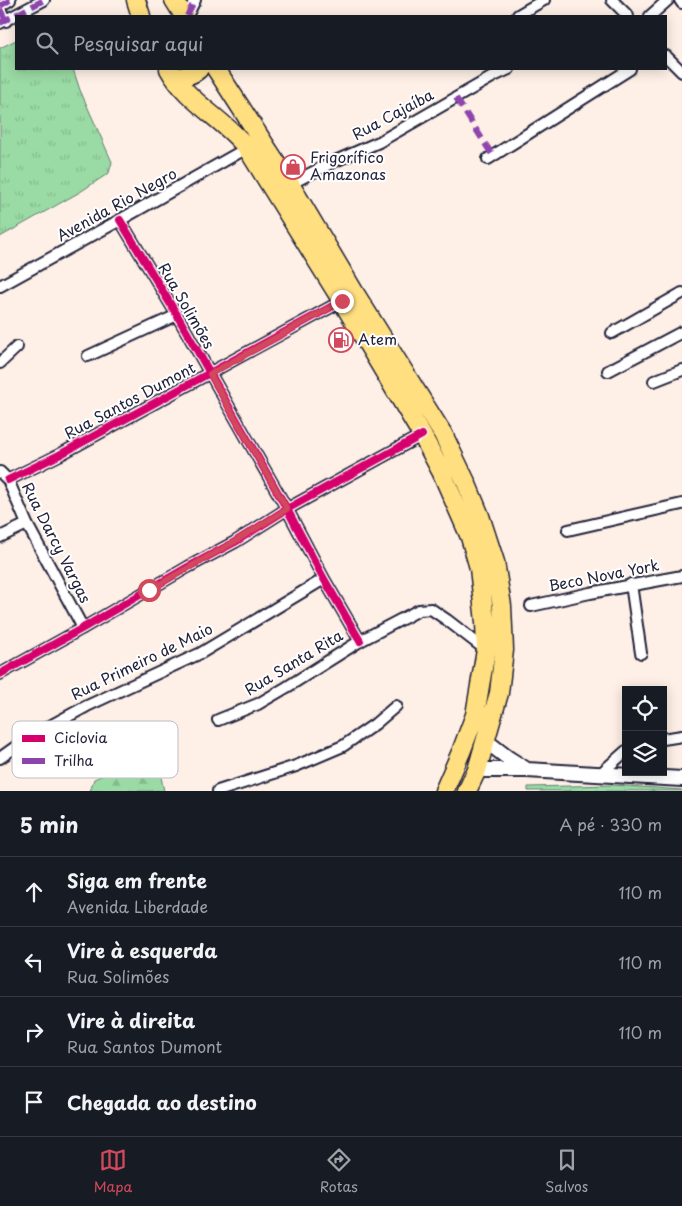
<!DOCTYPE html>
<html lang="pt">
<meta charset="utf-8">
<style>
body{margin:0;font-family:"Playpen Sans",sans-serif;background:#20242c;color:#f1f3f6}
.controls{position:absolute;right:15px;bottom:15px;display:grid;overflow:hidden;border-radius:0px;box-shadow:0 2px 12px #0003}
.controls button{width:45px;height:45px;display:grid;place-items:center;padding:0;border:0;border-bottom:1px solid #363941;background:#171b24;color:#f1f3f6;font:25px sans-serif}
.stop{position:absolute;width:15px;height:15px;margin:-11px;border:4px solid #d1495b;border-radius:50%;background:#fff}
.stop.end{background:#d1495b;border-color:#fff;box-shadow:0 1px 5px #0008}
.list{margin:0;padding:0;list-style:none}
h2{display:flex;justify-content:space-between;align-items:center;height:65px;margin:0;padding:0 20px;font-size:21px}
h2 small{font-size:16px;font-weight:400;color:#9ea1a6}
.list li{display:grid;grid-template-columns:32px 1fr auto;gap:15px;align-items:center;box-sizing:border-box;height:70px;padding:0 20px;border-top:1px solid #363941}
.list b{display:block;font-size:19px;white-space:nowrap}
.list p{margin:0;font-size:16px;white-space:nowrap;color:#9ea1a6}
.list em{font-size:16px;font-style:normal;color:#9ea1a6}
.icon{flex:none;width:28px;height:28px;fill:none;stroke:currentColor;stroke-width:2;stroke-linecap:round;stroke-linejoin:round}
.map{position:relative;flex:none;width:682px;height:791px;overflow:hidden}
.search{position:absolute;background:#171b24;box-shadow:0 2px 12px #0003;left:15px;right:15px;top:15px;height:55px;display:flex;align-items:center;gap:12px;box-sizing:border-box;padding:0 18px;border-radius:0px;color:#9ea1a6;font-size:19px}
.sheet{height:345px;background:#171b24}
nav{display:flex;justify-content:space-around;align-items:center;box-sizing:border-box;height:70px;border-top:1px solid #363941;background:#171b24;font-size:14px;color:#9ea1a6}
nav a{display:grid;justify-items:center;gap:2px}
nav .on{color:#d1495b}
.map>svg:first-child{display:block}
.grass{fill:url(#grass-tufts);stroke:#5e7e70}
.forest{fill:url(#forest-firs);stroke:#5e7e70}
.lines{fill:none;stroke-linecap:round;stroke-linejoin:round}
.street-casing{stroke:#22223b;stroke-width:14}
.secondary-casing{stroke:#22223b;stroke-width:18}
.highway-casing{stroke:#22223b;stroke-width:21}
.street{stroke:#fff;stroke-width:10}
.secondary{stroke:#fff;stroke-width:14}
.highway{stroke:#ffdf80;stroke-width:18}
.quiet{stroke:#8e44ad;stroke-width:6;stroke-dasharray:12 6;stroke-linecap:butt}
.cycleway-casing{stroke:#fff;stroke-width:11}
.cycleway{stroke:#d6006c;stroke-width:8}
.route{stroke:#d1495b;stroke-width:6}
.labels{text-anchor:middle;stroke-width:4;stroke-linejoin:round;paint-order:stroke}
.street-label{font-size:15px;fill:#22223b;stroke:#fff}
.poi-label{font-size:15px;fill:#22223b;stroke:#fff;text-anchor:start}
.key{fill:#fff;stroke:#bdbdc4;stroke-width:1}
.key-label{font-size:14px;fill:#22223b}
</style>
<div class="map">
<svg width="682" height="791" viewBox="0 0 682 791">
<defs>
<pattern id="grass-tufts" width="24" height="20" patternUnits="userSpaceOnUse" patternTransform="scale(1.25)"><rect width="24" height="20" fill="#9adaa4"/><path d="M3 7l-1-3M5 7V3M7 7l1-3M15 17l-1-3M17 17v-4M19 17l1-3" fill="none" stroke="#84bb8e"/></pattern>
<pattern id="forest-firs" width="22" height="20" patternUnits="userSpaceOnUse" patternTransform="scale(1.25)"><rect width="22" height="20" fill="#9adaa4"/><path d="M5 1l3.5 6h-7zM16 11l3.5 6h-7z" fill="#84bb8e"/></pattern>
</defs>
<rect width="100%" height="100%" fill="#fef0e6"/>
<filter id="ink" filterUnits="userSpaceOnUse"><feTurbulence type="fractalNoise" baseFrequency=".02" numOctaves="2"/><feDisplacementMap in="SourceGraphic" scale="10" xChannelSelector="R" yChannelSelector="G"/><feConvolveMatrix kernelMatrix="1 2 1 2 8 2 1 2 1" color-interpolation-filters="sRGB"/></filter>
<g filter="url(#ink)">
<path class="grass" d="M16,40V69H73L80,90L112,162L109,173L80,192L0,237V48Z"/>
<path class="forest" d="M145,761L148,767L158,763L164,791H90L94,779L126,765Z
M613,785L682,790V791H528V787Z"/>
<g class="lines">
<defs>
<path id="street" d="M612,0L628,16
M680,0L682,3
M0,6L10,0
M0,9L6,21
M518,15L544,0
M187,16L195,0
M650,16L668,0
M0,23L44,0
M666,56L682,72
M488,159L630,69
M290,184L333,162L379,142L494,76L509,69
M120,220L177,315L287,509L324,579L360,641
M0,286L120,220L247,148
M612,333L682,293
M88,356L177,315
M0,363L17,347
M608,371L682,332
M654,381L682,370
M0,472L8,480L27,524L83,628
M8,480L59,455L342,301
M568,530L682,504
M0,537L27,524
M631,584L641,653
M531,606L590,593L682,576
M0,674L83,628L188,567L235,542L287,509L422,435
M218,720L258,704L287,687L360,641L419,610L431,609L447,620L486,650
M663,739L682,736
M0,758L28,738L87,706L201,653L324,579
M600,774L626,751
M218,791L296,766L343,746L375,724L396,706"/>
<path id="secondary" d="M486,741L508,758L527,770
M477,770H527L682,779"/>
<path id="highway" d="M136,0L141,16
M174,0L184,16
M169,69C187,102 224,119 247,148L342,301L422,435L441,471L470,537L479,568L485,622L486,650L475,715L461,752L444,791
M216,69L290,184L356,295L443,434L466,482L480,516L495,562L502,606L504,650L499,693L477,770L467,791
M174,77C183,77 192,76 199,69"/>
</defs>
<use href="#street" class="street-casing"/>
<use href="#secondary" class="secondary-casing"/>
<use href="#highway" class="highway-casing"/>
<use href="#street" class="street"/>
<use href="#secondary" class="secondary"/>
<use href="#highway" class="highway"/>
<path class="quiet" d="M0,6L10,0
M0,9L6,21
M187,16L195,0
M0,23L44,0
M456,98L493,156"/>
<defs>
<path id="cycleway" d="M120,220L177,315L287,509L324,579L360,641
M8,480L59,455L342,301
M0,674L83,628L188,567L235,542L287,509L422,435"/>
</defs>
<use href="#cycleway" class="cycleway-casing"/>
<use href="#cycleway" class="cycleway"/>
</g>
</g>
<g class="lines" filter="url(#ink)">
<path class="route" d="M149,590L234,542L287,509L210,374L342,301"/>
</g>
<defs>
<symbol id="shop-ring" viewBox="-11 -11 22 22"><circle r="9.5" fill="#fff" stroke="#d1495b" stroke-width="1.5"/><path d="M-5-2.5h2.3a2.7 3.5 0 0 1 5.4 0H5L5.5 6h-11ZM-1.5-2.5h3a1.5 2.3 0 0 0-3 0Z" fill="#d1495b"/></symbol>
<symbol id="fuel-ring" viewBox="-11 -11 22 22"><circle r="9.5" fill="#fff" stroke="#d1495b" stroke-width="1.5"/><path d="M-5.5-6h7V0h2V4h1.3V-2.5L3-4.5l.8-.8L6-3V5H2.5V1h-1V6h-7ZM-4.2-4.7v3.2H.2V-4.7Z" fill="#d1495b"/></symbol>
</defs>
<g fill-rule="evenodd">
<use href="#shop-ring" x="279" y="153" width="28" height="28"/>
<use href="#fuel-ring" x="327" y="326" width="28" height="28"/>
</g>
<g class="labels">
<g class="street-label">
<text transform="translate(393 115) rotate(-28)" y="5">Rua Cajaíba</text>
<text transform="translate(117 205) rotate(-29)" y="5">Avenida Rio Negro</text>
<text transform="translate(186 306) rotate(60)" y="5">Rua Solimões</text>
<text transform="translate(130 401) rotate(-28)" y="5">Rua Santos Dumont</text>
<text transform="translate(56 543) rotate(63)" y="5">Rua Darcy Vargas</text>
<text transform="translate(604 576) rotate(-11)" y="5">Beco Nova York</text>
<text transform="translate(142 662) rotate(-26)" y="5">Rua Primeiro de Maio</text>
<text transform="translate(294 663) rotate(-31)" y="5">Rua Santa Rita</text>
</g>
<g class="poi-label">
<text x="310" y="163">Frigorífico<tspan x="310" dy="17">Amazonas</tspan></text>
<text x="358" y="345">Atem</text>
</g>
</g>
<rect x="12" y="721" width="166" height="57" rx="8" class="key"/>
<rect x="22" y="735" width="23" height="7" fill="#d6006c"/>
<rect x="22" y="758" width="23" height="6" fill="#8e44ad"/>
<g class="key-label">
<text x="54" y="743">Ciclovia</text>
<text x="54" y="766">Trilha</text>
</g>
</svg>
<div class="controls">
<button><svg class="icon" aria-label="locate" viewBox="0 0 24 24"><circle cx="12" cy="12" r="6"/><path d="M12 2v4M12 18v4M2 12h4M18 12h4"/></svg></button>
<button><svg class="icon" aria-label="layers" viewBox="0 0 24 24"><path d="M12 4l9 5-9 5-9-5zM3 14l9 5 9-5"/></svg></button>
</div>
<div class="stop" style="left:149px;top:590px"></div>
<div class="stop end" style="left:342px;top:301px"></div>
<div class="search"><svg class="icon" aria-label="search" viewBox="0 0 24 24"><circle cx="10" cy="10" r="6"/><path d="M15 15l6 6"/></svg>Pesquisar aqui</div>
</div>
<section class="sheet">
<h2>5 min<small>A pé · 330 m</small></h2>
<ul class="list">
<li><svg class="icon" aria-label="ahead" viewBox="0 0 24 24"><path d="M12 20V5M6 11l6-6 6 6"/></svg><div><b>Siga em frente</b><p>Avenida Liberdade</p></div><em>110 m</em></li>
<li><svg class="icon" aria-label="left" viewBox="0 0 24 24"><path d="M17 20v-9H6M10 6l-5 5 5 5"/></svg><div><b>Vire à esquerda</b><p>Rua Solimões</p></div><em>110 m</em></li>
<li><svg class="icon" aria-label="right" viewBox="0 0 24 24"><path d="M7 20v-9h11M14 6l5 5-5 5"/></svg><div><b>Vire à direita</b><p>Rua Santos Dumont</p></div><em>110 m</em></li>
<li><svg class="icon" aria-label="arrive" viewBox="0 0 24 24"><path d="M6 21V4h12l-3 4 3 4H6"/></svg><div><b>Chegada ao destino</b></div></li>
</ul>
</section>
<nav>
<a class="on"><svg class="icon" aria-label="map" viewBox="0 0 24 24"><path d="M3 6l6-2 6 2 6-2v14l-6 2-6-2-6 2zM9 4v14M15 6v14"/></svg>Mapa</a>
<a><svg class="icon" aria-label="directions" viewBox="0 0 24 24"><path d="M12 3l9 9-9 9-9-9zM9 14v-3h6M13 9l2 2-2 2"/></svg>Rotas</a>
<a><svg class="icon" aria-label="saved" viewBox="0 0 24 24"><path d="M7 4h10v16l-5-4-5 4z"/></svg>Salvos</a>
</nav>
